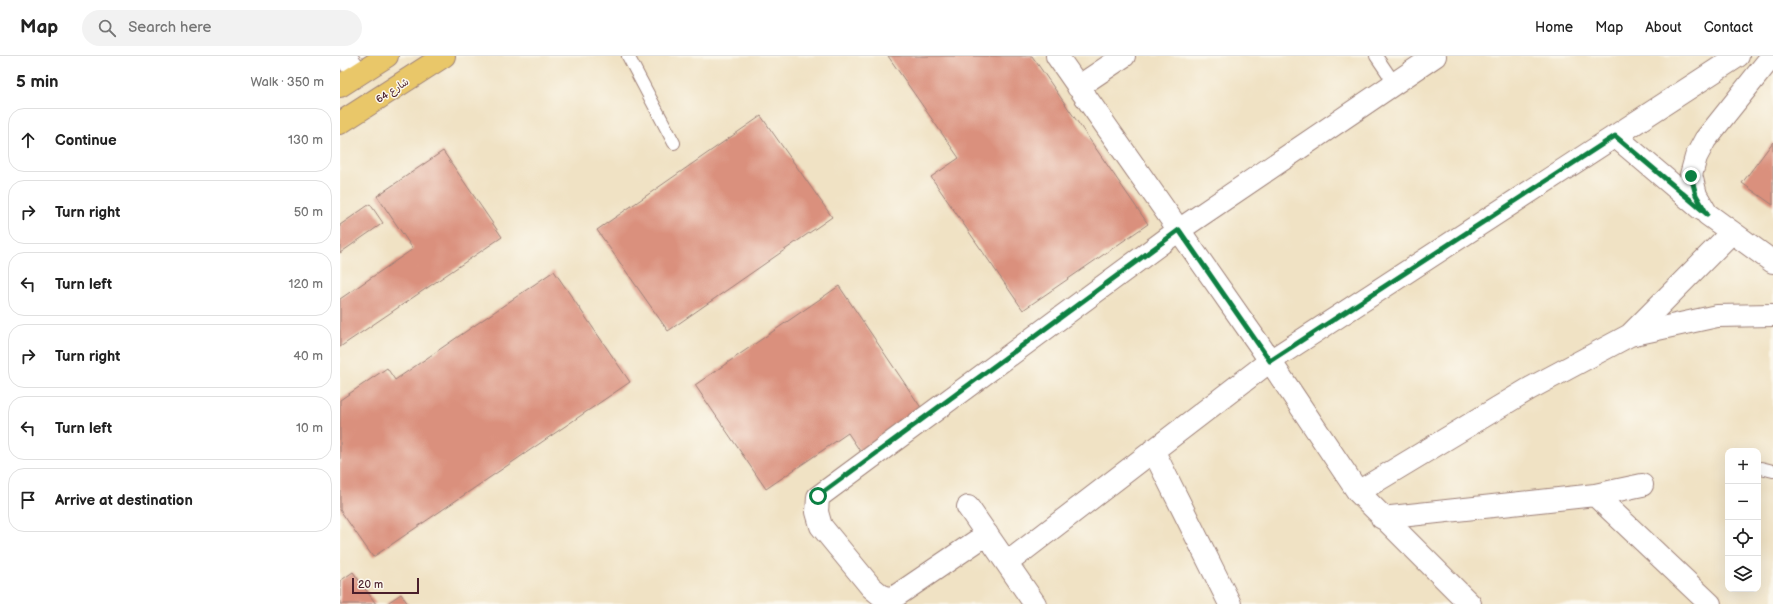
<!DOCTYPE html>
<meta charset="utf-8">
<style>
body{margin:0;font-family:"Balsamiq Sans","Playpen Sans Arabic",sans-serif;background:#f2f2f2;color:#222}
.controls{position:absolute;right:12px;bottom:12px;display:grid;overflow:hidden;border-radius:8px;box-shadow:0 4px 16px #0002}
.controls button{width:36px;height:36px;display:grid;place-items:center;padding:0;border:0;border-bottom:1px solid #e0e0e0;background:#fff;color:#222;font:20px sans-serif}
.scale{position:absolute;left:12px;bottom:10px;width:67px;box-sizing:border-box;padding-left:4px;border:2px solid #4a1f2b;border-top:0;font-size:11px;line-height:14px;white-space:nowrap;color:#4a1f2b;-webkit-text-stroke:3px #fbf7ec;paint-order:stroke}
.stop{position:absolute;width:12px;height:12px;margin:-9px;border:3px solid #0b8043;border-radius:50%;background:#fff}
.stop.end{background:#0b8043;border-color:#fff;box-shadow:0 1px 4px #0008}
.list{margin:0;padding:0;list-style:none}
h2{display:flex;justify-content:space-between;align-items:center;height:52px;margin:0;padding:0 16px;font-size:17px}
h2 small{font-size:13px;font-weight:400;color:#767676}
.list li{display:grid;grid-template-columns:26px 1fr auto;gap:12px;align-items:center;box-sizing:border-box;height:64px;margin:0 8px 8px;padding:0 8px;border:1px solid #e0e0e0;border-radius:16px}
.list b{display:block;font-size:15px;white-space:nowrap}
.list em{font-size:13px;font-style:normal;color:#767676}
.icon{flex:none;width:22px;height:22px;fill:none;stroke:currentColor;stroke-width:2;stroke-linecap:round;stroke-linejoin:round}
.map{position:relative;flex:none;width:1433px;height:548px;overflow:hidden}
header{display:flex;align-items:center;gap:24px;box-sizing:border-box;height:56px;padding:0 20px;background:#fff;border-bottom:1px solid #e0e0e0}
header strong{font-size:19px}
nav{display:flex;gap:22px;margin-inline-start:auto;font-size:14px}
.search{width:280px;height:36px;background:#f2f2f2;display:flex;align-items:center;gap:10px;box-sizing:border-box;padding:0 14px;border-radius:22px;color:#767676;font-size:15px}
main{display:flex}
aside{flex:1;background:#fff}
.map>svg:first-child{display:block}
.building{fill:#da907d}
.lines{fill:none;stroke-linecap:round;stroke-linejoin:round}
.service-casing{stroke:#9d8078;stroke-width:14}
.minor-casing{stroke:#9d8078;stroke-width:24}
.primary-casing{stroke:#9d8078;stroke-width:24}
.service{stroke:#fff;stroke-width:12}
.minor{stroke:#fff;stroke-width:22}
.primary{stroke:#e9c769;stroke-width:22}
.route{stroke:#0b8043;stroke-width:5}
.labels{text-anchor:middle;stroke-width:3;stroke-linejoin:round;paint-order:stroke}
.street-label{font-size:10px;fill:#4a1f2b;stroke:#fbf7ec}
</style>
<header>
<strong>Map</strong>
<div class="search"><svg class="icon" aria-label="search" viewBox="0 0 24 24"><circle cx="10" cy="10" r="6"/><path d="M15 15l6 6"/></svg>Search here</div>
<nav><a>Home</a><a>Map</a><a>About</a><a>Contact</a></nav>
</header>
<main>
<aside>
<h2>5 min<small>Walk · 350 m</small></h2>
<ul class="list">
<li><svg class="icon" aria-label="ahead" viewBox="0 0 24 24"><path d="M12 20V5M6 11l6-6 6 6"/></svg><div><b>Continue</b></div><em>130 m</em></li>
<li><svg class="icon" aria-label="right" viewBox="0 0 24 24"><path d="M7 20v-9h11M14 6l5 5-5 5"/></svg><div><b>Turn right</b></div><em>50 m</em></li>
<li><svg class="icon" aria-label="left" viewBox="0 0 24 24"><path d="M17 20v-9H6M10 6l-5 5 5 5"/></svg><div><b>Turn left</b></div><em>120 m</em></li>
<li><svg class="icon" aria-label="right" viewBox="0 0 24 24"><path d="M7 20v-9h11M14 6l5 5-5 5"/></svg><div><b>Turn right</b></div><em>40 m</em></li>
<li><svg class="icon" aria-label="left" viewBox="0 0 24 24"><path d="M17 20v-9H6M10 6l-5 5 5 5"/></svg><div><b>Turn left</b></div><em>10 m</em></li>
<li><svg class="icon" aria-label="arrive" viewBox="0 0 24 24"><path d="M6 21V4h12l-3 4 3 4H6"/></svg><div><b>Arrive at destination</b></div></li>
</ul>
</aside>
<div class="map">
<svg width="1433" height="548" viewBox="0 0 1433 548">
<rect width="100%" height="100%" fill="#fbf7ec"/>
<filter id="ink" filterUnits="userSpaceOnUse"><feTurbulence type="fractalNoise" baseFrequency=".025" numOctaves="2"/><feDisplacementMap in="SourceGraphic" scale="8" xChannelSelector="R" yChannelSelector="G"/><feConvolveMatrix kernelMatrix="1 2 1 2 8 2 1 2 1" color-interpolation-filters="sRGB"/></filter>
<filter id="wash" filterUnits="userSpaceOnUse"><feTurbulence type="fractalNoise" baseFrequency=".012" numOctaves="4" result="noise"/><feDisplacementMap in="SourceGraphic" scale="16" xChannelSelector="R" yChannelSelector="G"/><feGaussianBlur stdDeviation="0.9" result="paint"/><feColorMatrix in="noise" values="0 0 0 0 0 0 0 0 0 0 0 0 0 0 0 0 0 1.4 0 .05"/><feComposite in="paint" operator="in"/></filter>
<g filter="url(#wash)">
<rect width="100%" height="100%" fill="#f0e2c4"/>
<g id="blocks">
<path class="building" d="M548,0H692L808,168L683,254L591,121L619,102Z
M421,60L492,161L328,275L257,174Z
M1433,86V149L1402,127Z
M103,95L162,181L0,291V243L73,193L37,140Z
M30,148L43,167L0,197V169Z
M214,215L290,326L33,501L0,454V344L47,312L55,324Z
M499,230L584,356L522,398L508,377L426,433L355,329Z
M13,516L36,548H0V525Z
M61,538L68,548H46Z"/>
</g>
</g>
<g filter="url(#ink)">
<use href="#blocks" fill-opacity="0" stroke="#9d8078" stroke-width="1"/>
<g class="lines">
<defs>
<path id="service" d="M288,0L334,87
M1036,0L1055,28
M1421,412L1433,415"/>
<path id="minor" d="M5,0L18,18
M717,0L918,287L1018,436L1130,548
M1432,0L1365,84L1356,101L1351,119L1356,139L1367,158L1433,206
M738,31L784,0
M1275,80L1361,153
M1290,279L1392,176
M813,394L890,548
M1018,436L1189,333L1290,279L1377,260L1433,259
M1255,439L1370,548
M628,451L695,548
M1042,462L1255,439L1302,429
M647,478L553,542L543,541L531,531L481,470L477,456L478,441L839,174L1095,0
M667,507L930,305L1398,0"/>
<path id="primary" d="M0,30L47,0
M0,67L104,0"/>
</defs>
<use href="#service" class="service-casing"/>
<use href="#minor" class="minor-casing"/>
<use href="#primary" class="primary-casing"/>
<use href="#service" class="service"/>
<use href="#minor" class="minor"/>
<use href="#primary" class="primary"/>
</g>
</g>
<g class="lines" filter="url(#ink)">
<path class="route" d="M478,440L839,174L930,305L1275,80L1367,158L1356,139L1351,120"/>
</g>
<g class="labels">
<g class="street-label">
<text transform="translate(52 34) rotate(-33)" y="4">شارع 64</text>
</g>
</g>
</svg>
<div class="controls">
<button>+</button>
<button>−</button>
<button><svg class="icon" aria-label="locate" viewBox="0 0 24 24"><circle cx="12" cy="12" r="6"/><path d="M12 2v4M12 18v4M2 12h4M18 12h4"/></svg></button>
<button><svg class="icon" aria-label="layers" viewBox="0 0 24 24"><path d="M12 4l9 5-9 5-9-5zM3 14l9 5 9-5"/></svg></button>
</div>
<div class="scale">20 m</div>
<div class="stop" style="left:478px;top:440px"></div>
<div class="stop end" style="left:1351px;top:120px"></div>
</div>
</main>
